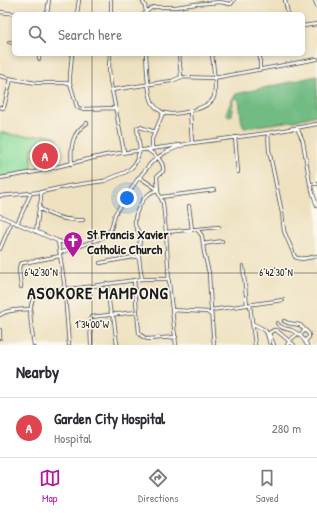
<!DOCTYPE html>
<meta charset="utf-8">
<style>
body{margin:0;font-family:"Patrick Hand",sans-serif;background:#f2f2f3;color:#2b2b33}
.you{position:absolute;left:127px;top:198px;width:14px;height:14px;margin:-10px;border:3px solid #fff;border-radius:50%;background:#1a73e8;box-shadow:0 0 0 6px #1a73e833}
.badge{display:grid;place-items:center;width:26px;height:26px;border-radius:50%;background:#b5179e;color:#fff;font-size:13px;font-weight:700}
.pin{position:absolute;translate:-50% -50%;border:2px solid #fff;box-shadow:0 1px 4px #0006}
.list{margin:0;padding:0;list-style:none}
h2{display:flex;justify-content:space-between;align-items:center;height:52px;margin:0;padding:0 16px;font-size:17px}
h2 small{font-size:13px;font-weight:400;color:#7c7c81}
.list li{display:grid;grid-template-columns:26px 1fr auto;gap:12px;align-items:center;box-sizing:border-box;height:60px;padding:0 16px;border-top:1px solid #e1e1e2}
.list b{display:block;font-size:15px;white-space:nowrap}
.list p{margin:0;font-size:13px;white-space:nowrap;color:#7c7c81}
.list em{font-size:13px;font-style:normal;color:#7c7c81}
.icon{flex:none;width:22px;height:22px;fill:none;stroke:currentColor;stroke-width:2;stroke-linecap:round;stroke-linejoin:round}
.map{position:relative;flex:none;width:317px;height:345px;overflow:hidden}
.search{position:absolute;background:#fff;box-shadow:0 2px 6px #0003;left:12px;right:12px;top:12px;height:44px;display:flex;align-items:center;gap:10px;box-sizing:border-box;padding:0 14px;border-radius:6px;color:#7c7c81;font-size:15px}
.sheet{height:112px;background:#fff}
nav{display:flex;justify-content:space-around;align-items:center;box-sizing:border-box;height:56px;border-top:1px solid #e1e1e2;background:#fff;font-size:11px;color:#7c7c81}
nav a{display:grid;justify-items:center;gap:2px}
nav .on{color:#b5179e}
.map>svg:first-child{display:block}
.green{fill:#8ddd9d;stroke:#547c5c}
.forest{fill:#72bc84;stroke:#476c50}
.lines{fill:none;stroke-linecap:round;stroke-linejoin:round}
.minor-casing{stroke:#3c3a35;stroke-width:4}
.minor{stroke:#fff;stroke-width:2.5}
.ticks{fill:none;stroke:#1c1c1c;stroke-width:1;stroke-opacity:0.45}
.labels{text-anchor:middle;stroke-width:3;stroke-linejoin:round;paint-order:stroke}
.poi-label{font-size:13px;font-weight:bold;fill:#1c1c1c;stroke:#fbf7ec;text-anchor:start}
.district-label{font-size:17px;font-weight:bold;letter-spacing:1px;fill:#1c1c1c;stroke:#fbf7ec}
.ticks-label{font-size:10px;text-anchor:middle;fill:#1c1c1c;stroke:#fbf7ec;stroke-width:3;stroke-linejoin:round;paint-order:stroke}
</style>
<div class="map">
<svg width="317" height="345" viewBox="0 0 317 345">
<rect width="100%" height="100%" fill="#fbf7ec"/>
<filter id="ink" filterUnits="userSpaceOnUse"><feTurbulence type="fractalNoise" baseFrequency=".025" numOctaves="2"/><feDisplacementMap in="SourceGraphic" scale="8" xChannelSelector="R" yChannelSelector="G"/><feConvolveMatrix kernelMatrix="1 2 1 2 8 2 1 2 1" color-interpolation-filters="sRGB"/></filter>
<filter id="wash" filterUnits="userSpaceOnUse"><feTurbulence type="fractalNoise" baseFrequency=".012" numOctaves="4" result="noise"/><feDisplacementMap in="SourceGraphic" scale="16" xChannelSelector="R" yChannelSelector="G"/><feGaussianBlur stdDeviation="0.9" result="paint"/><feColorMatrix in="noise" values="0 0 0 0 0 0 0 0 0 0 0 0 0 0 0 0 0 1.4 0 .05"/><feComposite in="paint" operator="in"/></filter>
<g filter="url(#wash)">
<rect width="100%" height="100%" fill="#eee1c0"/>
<path class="green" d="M0,132C10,135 21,136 32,136C40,136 50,133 57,138L56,148H32V170L25,173L0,177Z"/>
<path class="forest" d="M317,76V115L294,121L256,126L255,127L244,128C239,118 242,109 238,98H237L233,99L232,115L230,116H228L226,113L233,98L236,94Z"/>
</g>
<g filter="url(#ink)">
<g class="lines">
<defs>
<path id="minor" d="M111,0V14
M142,0L145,6L146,12
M285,0L288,14
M315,0L317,6
M0,12L17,14
M47,14L49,0
M77,14L79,0
M144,14L151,8L155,7H176L196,4L220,2L230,4H231L234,0
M303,26L317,24
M9,42L14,43
M72,54L70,76V83L77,107L81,109L115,108
M110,54L109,68L110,80L124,152
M146,54C147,67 147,96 154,105C156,108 161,112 164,113C175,116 210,109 214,97C217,87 213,65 212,54
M179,54L181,77
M259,54L260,58V69
M39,59V54
M0,76L13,79L36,83H70
M112,90L157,83L172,81L181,77L214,78L317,59
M0,107L3,108L4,107L11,79
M190,111L192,143
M297,128L303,141L304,148L310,184L317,206
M268,133L269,150L282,213L284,231L295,257C301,261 310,257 317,256
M235,137L238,172
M147,149C154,155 165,161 163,171L157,176L158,192L163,203L166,232L169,283L176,345
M152,149V139L163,113
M72,164C70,146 72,133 87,123
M139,177L157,189
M0,178L35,172L106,155L180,145
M310,184H317
M0,196L41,192L69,186L96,182L104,181L126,172L130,169L134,165L137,159L140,150L137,128L140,127L155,132
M161,197L214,190
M189,206L192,230
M39,208C52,217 67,221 83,220
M0,216L58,241L72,245L80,246L99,239L108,235L111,229L115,214L137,180L151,163L157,158L166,152L185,144L268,133L317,124
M17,224L31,193
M197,229L202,236L204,252L209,273L211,310L214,345
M36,232L39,208L41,200V192
M166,232L219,227
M58,241L64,282L69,345
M203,244L222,241
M0,249L12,221
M60,253L78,246
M100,263L139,256
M243,266L247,305
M142,279C141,271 139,263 139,254C139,248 140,241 140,235C139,231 135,228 135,224C134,214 141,200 149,194C152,191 155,191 158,190
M134,280L139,333C142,337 144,338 148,339L176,337
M107,283L110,310L114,320L117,345
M21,287L19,269L20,264L23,263L60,256
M250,305L255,345
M172,310L207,312L211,315
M211,310L283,300
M0,315C7,309 21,310 30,309
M284,321L288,323L300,325L305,330
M277,323C282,329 284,328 291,330C298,333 304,338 307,345
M253,324C267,330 267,330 270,345
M0,330V338
M269,333L274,330H276L294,345
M269,333L274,345
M300,335L305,330L309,334V337L305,341
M34,345C32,330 23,295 44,290L79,288L142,279H169
M91,345L90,321L91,317L137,312
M287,345L290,340L295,336L297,333"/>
</defs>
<use href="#minor" class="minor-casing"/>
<use href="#minor" class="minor"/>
</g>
</g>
<path class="ticks" d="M92,0V14M92,54V345M0,273H317"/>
<defs>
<symbol id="church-pin" viewBox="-11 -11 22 30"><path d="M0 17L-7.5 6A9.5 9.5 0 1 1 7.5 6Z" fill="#b5179e" stroke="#fbf7ec"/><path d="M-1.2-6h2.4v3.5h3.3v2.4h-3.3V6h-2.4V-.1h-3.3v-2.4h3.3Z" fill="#fff"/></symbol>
</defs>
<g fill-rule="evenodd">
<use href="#church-pin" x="62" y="230" width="22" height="30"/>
</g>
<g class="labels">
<g class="poi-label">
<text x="87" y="239">St Francis Xavier<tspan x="87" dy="15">Catholic Church</tspan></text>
</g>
<g class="district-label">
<text x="98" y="299">ASOKORE MAMPONG</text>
</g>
</g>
<g class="ticks-label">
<text x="41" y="276">6°42'30"N</text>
<text x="276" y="276">6°42'30"N</text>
<text x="92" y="328">1°34'00"W</text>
</g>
</svg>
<div class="you"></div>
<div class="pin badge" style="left:45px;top:156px;background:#e0444e">A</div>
<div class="search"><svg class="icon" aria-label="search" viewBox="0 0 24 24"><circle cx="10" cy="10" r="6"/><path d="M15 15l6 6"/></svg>Search here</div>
</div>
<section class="sheet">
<h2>Nearby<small></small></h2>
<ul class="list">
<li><span class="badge" style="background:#e0444e">A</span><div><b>Garden City Hospital</b><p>Hospital</p></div><em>280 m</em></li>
</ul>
</section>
<nav>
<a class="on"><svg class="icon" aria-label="map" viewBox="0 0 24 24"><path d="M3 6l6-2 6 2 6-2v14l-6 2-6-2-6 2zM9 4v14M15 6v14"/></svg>Map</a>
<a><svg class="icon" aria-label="directions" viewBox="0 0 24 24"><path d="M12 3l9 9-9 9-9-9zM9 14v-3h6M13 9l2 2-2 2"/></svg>Directions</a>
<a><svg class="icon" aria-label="saved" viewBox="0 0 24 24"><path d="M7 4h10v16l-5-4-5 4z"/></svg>Saved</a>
</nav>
